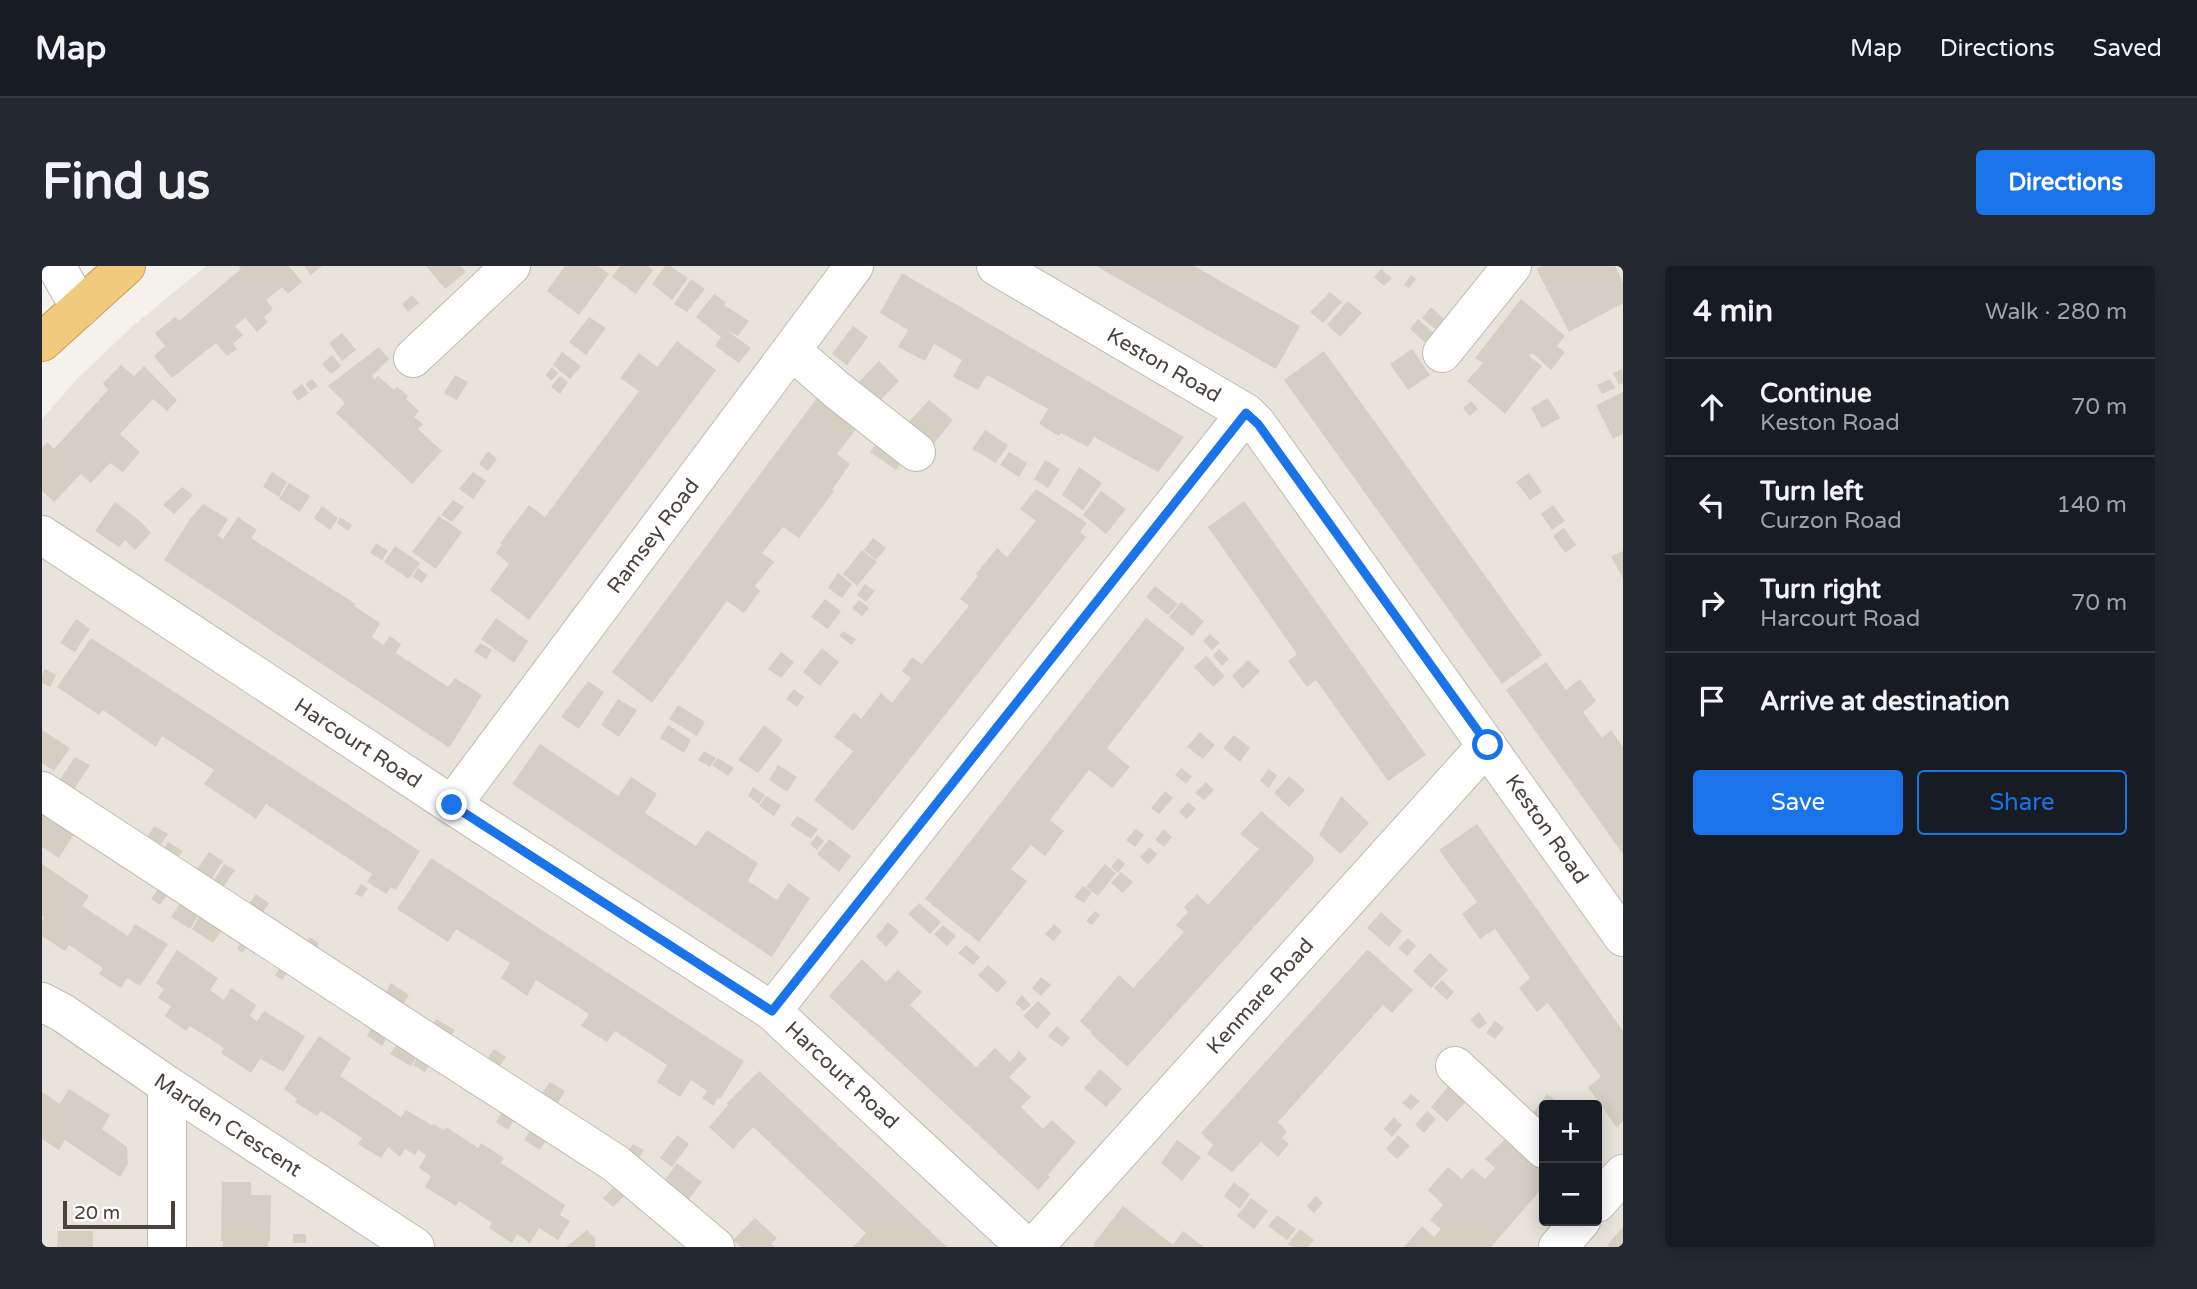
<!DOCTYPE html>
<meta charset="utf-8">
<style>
body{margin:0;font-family:"Varela Round",sans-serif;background:#242831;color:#f1f3f6}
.controls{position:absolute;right:21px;bottom:21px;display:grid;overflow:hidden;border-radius:7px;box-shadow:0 4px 18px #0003}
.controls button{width:63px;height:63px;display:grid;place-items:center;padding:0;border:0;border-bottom:2px solid #363941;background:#171b24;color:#f1f3f6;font:35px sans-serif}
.scale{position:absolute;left:21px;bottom:18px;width:112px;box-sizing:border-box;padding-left:7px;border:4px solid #49433b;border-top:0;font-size:19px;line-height:24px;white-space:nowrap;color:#49433b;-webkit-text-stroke:5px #fff;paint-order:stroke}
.stop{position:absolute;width:21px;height:21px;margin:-16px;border:5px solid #1a73e8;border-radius:50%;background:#fff}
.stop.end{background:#1a73e8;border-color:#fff;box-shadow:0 2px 7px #0008}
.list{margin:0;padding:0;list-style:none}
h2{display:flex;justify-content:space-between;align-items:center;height:91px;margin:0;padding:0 28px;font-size:30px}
h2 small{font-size:23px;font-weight:400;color:#9ea1a6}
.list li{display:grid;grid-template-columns:46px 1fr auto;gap:21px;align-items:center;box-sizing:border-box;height:98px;padding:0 28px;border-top:2px solid #363941}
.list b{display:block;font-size:26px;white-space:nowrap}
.list p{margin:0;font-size:23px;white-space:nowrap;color:#9ea1a6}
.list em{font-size:23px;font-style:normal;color:#9ea1a6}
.actions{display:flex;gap:14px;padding:21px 28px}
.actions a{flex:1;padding:16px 0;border:2px solid #1a73e8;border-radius:7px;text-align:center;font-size:24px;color:#1a73e8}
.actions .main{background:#1a73e8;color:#fff}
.icon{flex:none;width:38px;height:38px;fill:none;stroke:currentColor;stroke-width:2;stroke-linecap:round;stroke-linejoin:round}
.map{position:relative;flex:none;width:1581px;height:981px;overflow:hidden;border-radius:7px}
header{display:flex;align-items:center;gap:42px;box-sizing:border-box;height:98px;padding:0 35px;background:#171b24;border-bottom:2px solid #363941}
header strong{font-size:33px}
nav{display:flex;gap:38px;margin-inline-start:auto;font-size:24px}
.intro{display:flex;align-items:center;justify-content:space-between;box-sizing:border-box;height:168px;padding:0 42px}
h1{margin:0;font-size:49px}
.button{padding:18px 32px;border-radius:7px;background:#1a73e8;color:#fff;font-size:24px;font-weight:700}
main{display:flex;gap:42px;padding:0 42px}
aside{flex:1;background:#171b24;border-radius:7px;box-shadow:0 4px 18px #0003}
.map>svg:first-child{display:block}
.residential{fill:#e8e4dc;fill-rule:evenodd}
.building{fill:#d5cec3}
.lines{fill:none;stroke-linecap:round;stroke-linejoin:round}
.minor-casing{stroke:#c0bab0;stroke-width:40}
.highway-casing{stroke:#ce9f4d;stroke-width:40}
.minor{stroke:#fff;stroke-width:38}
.highway{stroke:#f0ca7d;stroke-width:38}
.route{stroke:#1a73e8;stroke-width:9}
.labels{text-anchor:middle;stroke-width:5;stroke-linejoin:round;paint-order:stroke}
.street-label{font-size:21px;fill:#49433b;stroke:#fff}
</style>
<header>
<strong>Map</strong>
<nav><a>Map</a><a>Directions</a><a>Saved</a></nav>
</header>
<div class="intro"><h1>Find us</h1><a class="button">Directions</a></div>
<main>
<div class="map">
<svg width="1581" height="981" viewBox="0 0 1581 981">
<rect width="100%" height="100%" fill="#f5f2ed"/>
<path class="residential" d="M164,0H1581V981H0V153L35,113L93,58ZM1502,839H1555V955H1502Z"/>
<path class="building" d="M197,0H247L260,16L246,28L240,21L224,34L231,43L222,51L226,56L215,66L203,52L193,60L201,69L191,78L195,83L185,90L174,77L130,112L112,90L123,80L113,67L133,51L137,55L199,3Z
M262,0H280L269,9Z
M384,0H419L424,6L403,23Z
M523,0H556L567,8L537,49L505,25Z
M578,0H606L611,4L594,28L570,11Z
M623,0H628L646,12L630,34L610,18Z
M1054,0H1152L1258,60L1234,103Z
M1500,0H1573L1581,17V37L1527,66L1497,8L1495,3Z
M1339,3L1350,12L1342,20L1332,11Z
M860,7L1142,171L1116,206L1052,171L1046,181L1019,167L1017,170L997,158L1006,143L945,109L936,124L911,111L920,94L892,78L883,95L856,81L866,64L838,47Z
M1369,9L1374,13L1367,22L1362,19Z
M649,13L663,23L645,46L632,38Z
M1288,26L1300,36L1281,57L1268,46Z
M672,28L684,36L682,39L707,55L696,70L684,64L709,82L697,97L673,80L679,71L654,51Z
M370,29L377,37L366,46L360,38Z
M1479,33L1523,70L1515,80L1523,86L1509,104L1490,87L1487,90L1500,100L1463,148L1425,115L1441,97L1433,92Z
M1306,35L1320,47L1298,71L1285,59Z
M1389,41L1407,57L1398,67L1380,52Z
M547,51L564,62L544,89L527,76Z
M1376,53L1395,70L1387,80L1368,63Z
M811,60L826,71L805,99L790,88Z
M300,67L314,84L300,95L287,77Z
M635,75L674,104L487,354L448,324L467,298L454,287L460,278L458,277L487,239L503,251L597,125L578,112L597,87L615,101Z
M337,81L347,93L330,110L333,113L336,110L352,124L355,121L366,130L364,133L377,145L372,151L381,158L376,163L400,185L370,218L294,147L303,137L286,120Z
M1370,83L1388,109L1366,124L1348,98Z
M1282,85L1500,389L1460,418L1242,114Z
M520,86L539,100L528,113L511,99Z
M290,89L299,100L289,108L280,98Z
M837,95L857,115L832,141L811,122Z
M79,99L92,110L102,100L135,134L125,145L111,133L78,168L98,186L81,206L68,197L49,217L39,208L12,236L0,225V182L5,176L12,183L66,124L61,117Z
M510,101L516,107L509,115L504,109Z
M1580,103L1581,117L1577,119L1571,107Z
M413,109L426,116L415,134L402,127Z
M518,110L526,116L518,128L509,121Z
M270,113L276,120L269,125L263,118Z
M1568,113L1573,122L1560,128L1555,119Z
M260,118L267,127L256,135L250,126Z
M1581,126V168L1571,173L1554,139Z
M775,132L815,162L795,188L808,198L790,224L792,225L757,272L741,261L720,287L732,296L713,320L718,325L702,347L685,335L610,437L570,406Z
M1506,132L1518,152L1500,162L1489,142Z
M887,134L911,154L888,182L861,162Z
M1429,135L1436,143L1428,150L1421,142Z
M943,164L966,179L954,197L930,183Z
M838,172L864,191L854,204L828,186Z
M446,185L455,193L446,205L437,198Z
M967,186L985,197L977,211L958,199Z
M1003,194L1018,203L1006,222L992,213Z
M1037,201L1060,217L1041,244L1020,229Z
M230,206L245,216L237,231L221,221Z
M431,206L444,215L431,233L417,223Z
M1487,207L1500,226L1488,234L1474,216Z
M247,217L268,230L258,246L237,233Z
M140,221L151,229L132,248L121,239Z
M994,223L1045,257L1038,266L1044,271L811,565L772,534L811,485L792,471L812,446L819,453L839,427L850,437L869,412L860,405L870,391L880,398L927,340L918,333L936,310L934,308L955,282L965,291L994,255L978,243Z
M1059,225L1084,243L1064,268L1041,249Z
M411,234L422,241L410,256L399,249Z
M1202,235L1384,489L1346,515L1274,414L1265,421L1246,395L1255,388L1166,261Z
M73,236L98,255L109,267L93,284L83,274L77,281L53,265Z
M161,238L186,253L176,269L181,273L196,251L215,264L209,272L314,338L312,340L338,357L330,371L341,379L348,370L359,378L354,387L406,421L413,412L440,429L409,479L406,481L122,294L148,253Z
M1511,239L1523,255L1510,264L1499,248Z
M280,240L296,252L288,264L272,252Z
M397,250L420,266L394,303L370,286Z
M298,251L310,259L306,265L295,257Z
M1522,262L1534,279L1523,287L1511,270Z
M831,272L844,282L834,294L822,284Z
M334,277L346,285L340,294L328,287Z
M353,280L378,297L367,313L342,296Z
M820,284L835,296L815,320L801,308Z
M1581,285V313L1569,290Z
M376,302L385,309L380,317L370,311Z
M796,307L810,318L800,332L786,322Z
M823,318L833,325L824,336L815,329Z
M1113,320L1136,338L1126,349L1104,331Z
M783,333L799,345L786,363L769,351Z
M817,334L827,342L820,350L810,342Z
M1139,336L1162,355L1150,370L1127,351Z
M454,352L486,375L472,397L439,373Z
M1104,352L1143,382L1065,482L1088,501L1070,522L1047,504L1008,554L1022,565L1003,590L989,579L969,603L985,615L937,676L883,633Z
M34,353L48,363L33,386L18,377Z
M801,365L814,373L810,379L797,370Z
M1168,368L1178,377L1170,384L1161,375Z
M49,372L378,585L354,624L349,621L344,628L325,616L330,608L224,538L214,553L162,518L172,504L120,470L114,481L61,444L57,449L15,421Z
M438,377L450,384L444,393L432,386Z
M780,382L797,396L778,420L761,406Z
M1177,383L1187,393L1180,400L1171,390Z
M739,386L752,396L739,412L726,403Z
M1164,390L1183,410L1171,421L1152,401Z
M1206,394L1218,405L1201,423L1190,410Z
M1504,396L1524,424L1538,413L1554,435L1541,446L1560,472L1569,464L1581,481V588L1464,424Z
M3,403L14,409L8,421L0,417V410Z
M546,415L562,426L537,463L519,451Z
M752,423L762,431L755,441L744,433Z
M576,433L595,444L577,471L559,459Z
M636,439L663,456L655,470L627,453Z
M626,459L649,474L642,487L618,472Z
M722,459L741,474L716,507L696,494Z
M0,464L28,482L12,505L0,497Z
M1158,466L1173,479L1161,493L1145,481Z
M1192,469L1208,482L1198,496L1181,482Z
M498,478L576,530L589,511L615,528L603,547L654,580L665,564L716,597L706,615L735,634L746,617L768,632L730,691L470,518Z
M662,485L674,492L668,501L656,494Z
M33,491L48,499L30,526L16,516Z
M676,492L692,502L686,510L670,499Z
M736,499L755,511L745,526L727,514Z
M1139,502L1150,510L1144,518L1133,509Z
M1226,503L1235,509L1227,522L1218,515Z
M1247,510L1263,524L1247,541L1232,527Z
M1164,516L1172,524L1162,534L1153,527Z
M711,521L723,529L717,538L706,530Z
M1123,525L1131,532L1117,548L1109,542Z
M724,530L739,539L732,550L717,540Z
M1299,530L1327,557L1299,588L1277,569Z
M1146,536L1154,543L1145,553L1137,546Z
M0,545L33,566L17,592L0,581Z
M1219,545L1271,590L1272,595L1086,800L1083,799L1049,768L1050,767L1038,755L1077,709L1091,722L1142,666L1134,659L1146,646L1142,641L1155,628L1166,639L1217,583L1198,568Z
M755,550L776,563L769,573L748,559Z
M1435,558L1581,765V855L1575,862L1546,821L1559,811L1506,737L1495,746L1477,722L1488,712L1453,663L1438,673L1420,648L1435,636L1397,584Z
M112,560L126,568L118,580L105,572Z
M1094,563L1102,569L1093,581L1084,574Z
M1122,563L1130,571L1122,581L1113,574Z
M775,569L782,575L775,584L768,578Z
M787,573L809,590L797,606L775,588Z
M126,576L141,585L135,593L121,584Z
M1107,581L1115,588L1106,599L1098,591Z
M167,586L181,595L169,614L154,605Z
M389,592L702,795L678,833L676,831L672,840L660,832L665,825L649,814L638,831L615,816L625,799L573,765L565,776L539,760L547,748L494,714L485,730L459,712L468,697L414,663L406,676L355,643Z
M1076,592L1083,598L1076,607L1069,601Z
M0,598L47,630L40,640L86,670L93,658L126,678L98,720L85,712L79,722L57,708L61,702L27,679L23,685L0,670V655L2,651L0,650Z
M182,598L193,604L180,623L170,617Z
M1063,598L1074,607L1056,630L1044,621Z
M1079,606L1091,616L1081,627L1069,617Z
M319,618L326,622L320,631L313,628Z
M1041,620L1050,626L1042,637L1032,631Z
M116,623L125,629L118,639L109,633Z
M214,628L227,637L220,648L206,639Z
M141,633L159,645L148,663L129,651Z
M877,637L899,656L888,668L866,648Z
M1053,645L1058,649L1050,659L1044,655Z
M160,646L182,661L171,677L150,663Z
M1339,646L1360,665L1347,681L1325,662Z
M846,656L857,666L844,681L834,671Z
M1012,658L1020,665L1011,675L1003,668Z
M901,659L914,670L905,680L892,668Z
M268,671L277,677L273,682L264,677Z
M1366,672L1374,680L1365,690L1356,682Z
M201,674L207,677L201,687L195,683Z
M924,679L938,691L931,699L916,687Z
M135,684L176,712L168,724L182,734L189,722L214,739L208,750L215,755L222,745L263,770L242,806L218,793L209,807L179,787L182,782L148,760L144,765L123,750L129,740L116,732L122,723L114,717Z
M1325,684L1329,686L1371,724L1350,747L1341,739L1236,856L1245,866L1240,872L1247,878L1236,891L1219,876L1190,906L1165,888L1171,879L1159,867Z
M1388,687L1406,704L1389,722L1371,705Z
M820,693L844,716L856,704L880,726L868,739L934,801L953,782L968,796L977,785L985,793L967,811L989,831L979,841L1001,863L1010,854L1034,876L1006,909L1008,911L996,924L787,730Z
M240,699L248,703L240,714L233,709Z
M946,699L965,716L955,727L936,709Z
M999,711L1009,719L999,730L990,722Z
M1400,714L1412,726L1405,734L1392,722Z
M349,717L367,729L359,742L342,730Z
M980,729L989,739L982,745L973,737Z
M996,735L1009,747L995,763L981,750Z
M1437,746L1445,757L1437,763L1428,754Z
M394,753L413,764L407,772L389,761Z
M1453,755L1462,762L1453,773L1444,767Z
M331,758L347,768L340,780L325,770Z
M1015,760L1028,772L1020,781L1006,770Z
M277,770L309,792L298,810L359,851L364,844L391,860L392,858L402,864L404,861L436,882L439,877L462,892L459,897L523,939L518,949L528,955L516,974L497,962L488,977L475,968L470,977L447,962L450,957L417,935L414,940L383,921L389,910L377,902L384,889L376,884L373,889L363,883L358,891L346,881L339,892L316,878L320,872L279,845L275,850L253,836L255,833L242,823Z
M357,775L377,788L369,800L348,788Z
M452,783L464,791L458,800L446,792Z
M377,789L389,796L383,806L371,799Z
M1058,803L1080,823L1064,841L1042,822Z
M717,805L905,981H811L824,967L711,861L691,883L667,861L686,839L685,837Z
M1414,811L1431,828L1405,856L1389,841Z
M508,816L523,825L514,840L498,830Z
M27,823L68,849L60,863L85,881L86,898L78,911L23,874L17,884L0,873V826L18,838Z
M1369,828L1378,835L1369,844L1360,837Z
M1505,828L1520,839H1502V864L1487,852Z
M1385,845L1394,853L1382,867L1373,859Z
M460,847L472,854L466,864L454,856Z
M1352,851L1360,859L1350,871L1342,863Z
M490,861L506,871L498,884L482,874Z
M635,869L647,878L630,901L618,892Z
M1356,869L1368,880L1355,893L1344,883Z
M1465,871L1502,901V920L1449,981H1362L1380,960L1392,971L1399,963L1388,954L1401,939L1386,924L1406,901L1420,913L1430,902L1443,913L1453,902L1443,893Z
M1135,874L1159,891L1140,915L1119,897Z
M591,878L602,884L597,892L586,885Z
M635,897L660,916L646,934L623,914Z
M180,916H209V929H229L228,975H226V981H181V975H179Z
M1192,916L1208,928L1198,943L1182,930Z
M573,920L583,929L571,941L561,932Z
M1274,930L1281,937L1272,947L1265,940Z
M1209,932L1226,945L1212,963L1195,950Z
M1081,940L1131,979L1141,965L1162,981H1053L1052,980L1053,976Z
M1235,949L1254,963L1245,974L1226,960Z
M713,952L735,972L729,978L733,981H699L691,974Z
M1581,961V981H1567L1565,979Z
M1258,963L1272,974L1266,981H1251L1246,978Z
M545,964L553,972V981H524Z
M16,965H51V981H15Z
M251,968H264V977H251Z"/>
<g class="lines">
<defs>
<path id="minor" d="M14,0L38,42
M954,0L1204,147L1215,158L1581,671
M750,85L795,124L874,186
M1400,87L1470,0
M371,92L469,0
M0,269L410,539L730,745L984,981
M0,525L388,778L573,897L673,981
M410,539L812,0
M0,736L21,747L125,819L373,981
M730,745L1204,147
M1413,800L1502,883
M1555,937L1581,908
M125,981V819
M992,981L1445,479
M1516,981L1539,955"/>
<path id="highway" d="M0,76L84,0"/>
</defs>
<use href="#minor" class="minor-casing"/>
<use href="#highway" class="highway-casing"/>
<use href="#minor" class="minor"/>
<use href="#highway" class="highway"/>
</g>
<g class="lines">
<path class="route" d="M410,539L730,745L1204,147L1216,158L1446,479"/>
</g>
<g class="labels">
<g class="street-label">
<text transform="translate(1122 99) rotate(30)" y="7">Keston Road</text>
<text transform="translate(611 270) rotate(-53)" y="7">Ramsey Road</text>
<text transform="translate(316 477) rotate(33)" y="7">Harcourt Road</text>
<text transform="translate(1505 563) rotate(55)" y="7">Keston Road</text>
<text transform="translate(1218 730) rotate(-48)" y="7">Kenmare Road</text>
<text transform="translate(800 809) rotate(43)" y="7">Harcourt Road</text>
<text transform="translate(186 859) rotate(33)" y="7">Marden Crescent</text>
</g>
</g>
</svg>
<div class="controls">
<button>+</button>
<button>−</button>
</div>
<div class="scale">20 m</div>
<div class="stop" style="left:1446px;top:479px"></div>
<div class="stop end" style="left:410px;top:539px"></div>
</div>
<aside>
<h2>4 min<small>Walk · 280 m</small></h2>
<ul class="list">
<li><svg class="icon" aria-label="ahead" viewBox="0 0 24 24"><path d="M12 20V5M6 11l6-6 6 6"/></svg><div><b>Continue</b><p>Keston Road</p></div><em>70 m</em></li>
<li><svg class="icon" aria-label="left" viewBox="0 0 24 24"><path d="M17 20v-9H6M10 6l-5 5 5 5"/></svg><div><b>Turn left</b><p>Curzon Road</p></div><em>140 m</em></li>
<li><svg class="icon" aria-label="right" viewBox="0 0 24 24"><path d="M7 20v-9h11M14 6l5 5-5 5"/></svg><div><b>Turn right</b><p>Harcourt Road</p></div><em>70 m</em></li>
<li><svg class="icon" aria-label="arrive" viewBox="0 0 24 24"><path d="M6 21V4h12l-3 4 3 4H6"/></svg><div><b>Arrive at destination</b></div></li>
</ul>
<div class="actions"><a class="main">Save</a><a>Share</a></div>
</aside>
</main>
